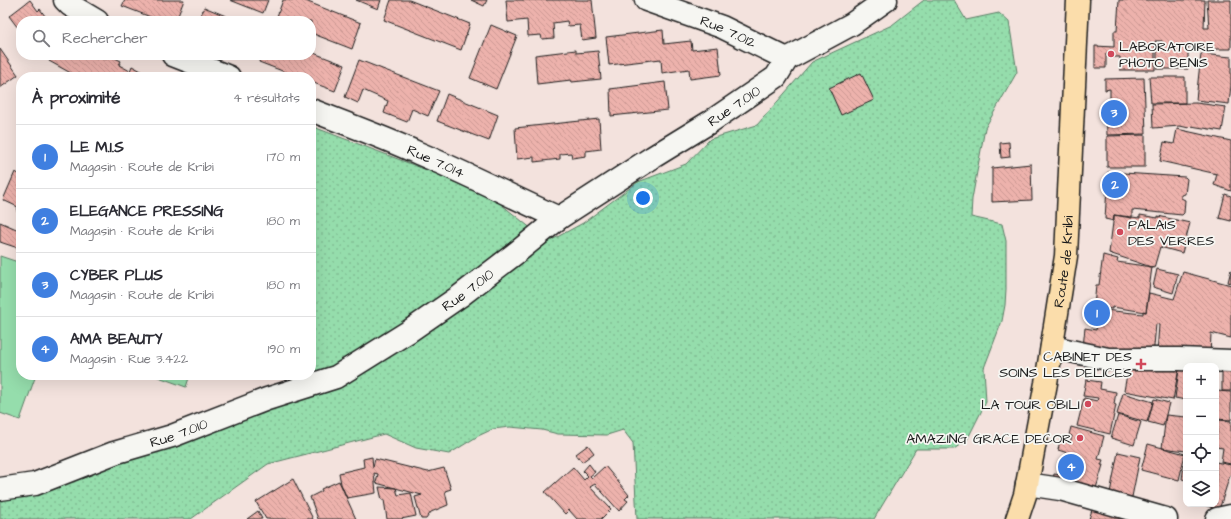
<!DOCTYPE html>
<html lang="fr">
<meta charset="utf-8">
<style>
body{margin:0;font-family:"Architects Daughter",sans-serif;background:#f2f2f3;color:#2b2b33}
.controls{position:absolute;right:12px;bottom:12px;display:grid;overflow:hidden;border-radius:8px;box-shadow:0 4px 16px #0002}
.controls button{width:36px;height:36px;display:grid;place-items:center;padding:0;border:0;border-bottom:1px solid #e1e1e2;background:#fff;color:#2b2b33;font:20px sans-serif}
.you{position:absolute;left:643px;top:198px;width:14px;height:14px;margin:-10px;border:3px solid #fff;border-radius:50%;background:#1a73e8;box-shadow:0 0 0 6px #1a73e833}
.badge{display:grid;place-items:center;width:26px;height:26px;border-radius:50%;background:#d1495b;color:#fff;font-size:13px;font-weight:700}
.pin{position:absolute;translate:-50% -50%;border:2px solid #fff;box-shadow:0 1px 4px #0006}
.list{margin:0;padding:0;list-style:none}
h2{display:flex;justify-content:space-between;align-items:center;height:52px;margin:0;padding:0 16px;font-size:17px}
h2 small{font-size:13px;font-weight:400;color:#7c7c81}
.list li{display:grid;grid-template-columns:26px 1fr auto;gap:12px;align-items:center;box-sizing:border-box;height:64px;padding:0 16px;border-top:1px solid #e1e1e2}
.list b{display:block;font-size:15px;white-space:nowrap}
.list p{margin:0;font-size:13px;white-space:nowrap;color:#7c7c81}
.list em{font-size:13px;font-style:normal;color:#7c7c81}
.icon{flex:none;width:22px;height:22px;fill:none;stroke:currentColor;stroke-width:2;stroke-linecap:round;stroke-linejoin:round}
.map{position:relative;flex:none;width:1231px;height:519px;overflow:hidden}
.search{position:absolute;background:#fff;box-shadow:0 4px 16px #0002;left:16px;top:16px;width:300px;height:44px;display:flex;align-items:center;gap:10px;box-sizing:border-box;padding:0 14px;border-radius:16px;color:#7c7c81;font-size:15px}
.panel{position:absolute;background:#fff;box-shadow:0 4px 16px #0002;left:16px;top:72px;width:300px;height:308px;border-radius:16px}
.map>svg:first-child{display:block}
.green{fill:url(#green-dots);stroke:#587c64}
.pitch{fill:#95ddac;stroke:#587c64}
.building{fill:url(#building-back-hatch);stroke:#1c1c1c}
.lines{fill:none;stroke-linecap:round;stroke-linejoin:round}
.minor-casing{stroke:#1c1c1c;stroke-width:25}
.major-casing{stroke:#1c1c1c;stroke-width:25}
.minor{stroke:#f6f6f2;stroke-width:22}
.major{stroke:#fbddab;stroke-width:22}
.poi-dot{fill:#d1495b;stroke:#f6f6f2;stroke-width:1.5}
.labels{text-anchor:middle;stroke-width:3.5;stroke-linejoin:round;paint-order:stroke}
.street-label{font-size:14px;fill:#1c1c1c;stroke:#f6f6f2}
.poi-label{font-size:14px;fill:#1c1c1c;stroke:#f6f6f2;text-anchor:end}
</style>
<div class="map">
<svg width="1231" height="519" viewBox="0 0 1231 519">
<defs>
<pattern id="green-dots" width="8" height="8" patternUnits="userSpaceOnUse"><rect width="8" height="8" fill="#95ddac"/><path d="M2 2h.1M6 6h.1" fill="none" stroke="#80bd93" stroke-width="1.8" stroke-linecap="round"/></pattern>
<pattern id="building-back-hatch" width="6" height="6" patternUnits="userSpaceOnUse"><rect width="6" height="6" fill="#edb2ac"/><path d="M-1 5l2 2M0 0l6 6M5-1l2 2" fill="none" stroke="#cb9893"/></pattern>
</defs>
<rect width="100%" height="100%" fill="#f3e2dd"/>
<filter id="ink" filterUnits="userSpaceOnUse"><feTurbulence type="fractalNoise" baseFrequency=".025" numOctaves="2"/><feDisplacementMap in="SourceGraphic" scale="8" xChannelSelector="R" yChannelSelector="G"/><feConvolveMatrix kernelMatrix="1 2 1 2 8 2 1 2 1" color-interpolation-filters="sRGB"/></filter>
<g filter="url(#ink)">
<path class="green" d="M924,0H954L966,20L999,13L1009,22L1017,72L985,128L972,199L971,217L1002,224L1006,241V289L1005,305L1002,321L984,368L986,402L967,440L954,449H916L874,519H637L633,443L623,430L607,435L558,434L542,430L510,427L493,429L478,436L449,454L416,448L384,434L268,464L191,519H0V498L153,445L220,430L295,388L303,375H311V362L312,359L311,352V126L432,172L497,201L548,242L583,223L638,182L686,164L710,139L757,125L812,62L892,25Z"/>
<path class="pitch" d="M0,256L21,263V375H36L20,420L0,413Z
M153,375H190L186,387Z"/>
<path class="building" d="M30,0L38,11L40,9L45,16L43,18L45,21H21V32L9,16Z
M125,0H184L176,21H161L122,6Z
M230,0H268L263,13Z
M283,0H303L361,23L352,49L311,33V21H282L276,19Z
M356,0H381L378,9Z
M391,0H409L470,24L461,50L384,20Z
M471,0H487L484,6Z
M506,0H592L596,38L582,40L580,25L568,26L567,21L553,23L554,38L542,39L541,35L528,36L527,20L508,22Z
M1119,0H1205L1204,28H1209L1207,0H1231V49H1203V46H1188V69H1157V45H1162V41H1155V70H1120V57H1110V53H1106V68H1095V46L1114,47V31H1117Z
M204,7L238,21H199Z
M491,25L517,36L496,89L470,78Z
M663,30L664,44L691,41L692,50L718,47L721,75L690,79L689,69L662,73L661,59L609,65L606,37Z
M0,49L18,75L0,88Z
M576,50V53L598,51L601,79L572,82L571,80L537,84L535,55Z
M311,52L345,65L335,91L311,82V77H298L259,62L261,55H311Z
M1201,54L1231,57V85L1229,104L1196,100Z
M51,55H99L106,59L108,55H109L121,61L119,65L130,71L132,66L145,73L143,77H78L49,61Z
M359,60L439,91L428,116L412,109L407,122L384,113L388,101L363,90L358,103L345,97Z
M861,73L874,100L841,115L829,88Z
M1149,77H1185V103H1151Z
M1144,78L1146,134L1107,135L1106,101H1110V89L1105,90V79Z
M665,82L668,110L611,116L610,89Z
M447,94L498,115L489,141L437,121Z
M1196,103L1226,107L1222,131L1191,126L1189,128L1180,126L1153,128L1152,104Z
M599,119L601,149L586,151V156L572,158L571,153L560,154V159L534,162V157L517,159L515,128Z
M1177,129L1231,141V191L1214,185L1217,174L1160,161L1164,142L1174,144Z
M1145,135V167H1107V136Z
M1009,142L1010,157L1001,158L1000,143Z
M1031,164L1032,200L992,202V168Z
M15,172L21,175V214L17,212L18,207L3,200Z
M1108,172L1185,177L1187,179L1185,194L1181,195V198L1185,200L1184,213L1182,215L1132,210V218L1114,215V221L1105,219Z
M1225,194L1231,196V221L1219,218Z
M1114,215L1140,218V215L1158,218V216L1190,223L1182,253L1160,247L1154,268L1109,253Z
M0,222L21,231V249L0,242Z
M1103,255L1118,259L1117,262L1152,267L1146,312L1112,307V309L1094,307L1096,285H1099Z
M1157,269L1178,274L1173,293L1153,287Z
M1231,270V283L1228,282Z
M1183,272L1231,285V338L1211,333L1210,358L1157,353L1159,325L1156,324L1153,357L1083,347L1085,328L1096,330L1098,315H1093L1094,309L1143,314V311L1146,312L1149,293L1174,299Z
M1180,362L1186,366V400L1175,398Z
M1137,363L1179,368L1173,400L1124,391L1128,369L1135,370Z
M1222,367H1231V391H1222Z
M1086,380L1101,382L1100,389L1116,392L1114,404L1116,405L1110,434L1077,426L1084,398L1097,401L1098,398L1083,396Z
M1216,391L1231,392V420L1216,419Z
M1123,393L1153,402L1147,422L1117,414Z
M1154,399L1169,403L1163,426L1148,422Z
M1118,415L1141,422L1134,445L1111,438Z
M1166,415L1186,417V451L1162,448Z
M1218,420L1231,421V464L1221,462L1223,448L1216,447Z
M1071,427L1104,436L1098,459L1103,460L1101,465H1103L1094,495L1052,484L1054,474L1062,475L1068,453L1058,450L1060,440L1070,443L1072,436L1069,435Z
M1148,444L1185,454L1179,480L1141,470Z
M588,445L594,453L582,462L576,454Z
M1118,452L1140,457L1131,502L1109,498Z
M372,457L373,467L375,459L428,472L444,468L451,489L445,491L448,505L431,512L426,519H421L415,497L422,495L376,483L378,474L374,473L376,493L347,498L341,484L339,473L364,467L363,459Z
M1216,462L1231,465V472L1219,510L1201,504H1216Z
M589,464L595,472L590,476L592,478L605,466L629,495L625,499L628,501L619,511L595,484L590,487L611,509L601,519H577L569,510L565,514L545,492L573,467L584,480L588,476L583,471Z
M1184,465L1186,466V465V480L1182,479Z
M293,479L313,519H266L256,502Z
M339,481L356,519H318L310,497L322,491L321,489Z
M379,487L396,488L398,495L411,493L416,516L401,519H387L384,500H382Z
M1093,507L1133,519H1089Z
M258,511L262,519H247Z"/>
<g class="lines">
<defs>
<g id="minor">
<path d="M65,0L70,5L97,21"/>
<path id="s1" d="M646,0L722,27L787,59"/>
<path d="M173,55L229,77"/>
<path id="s2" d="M311,110C347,124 383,137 418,153C466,173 512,197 559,218"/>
<path d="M1052,347L1108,359H1179L1231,361"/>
<path d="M1027,484L1060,489L1166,519"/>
<path id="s3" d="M0,489L35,484L114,453L172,436L267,399L336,377L408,332L460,296L516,253L559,218L653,157L710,122L776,77L787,59L852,24L886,0"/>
<path d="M1217,519L1231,516"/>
</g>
<g id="major">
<path id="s4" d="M1017,519L1025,495L1046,383L1066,256L1078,0"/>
</g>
</defs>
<use href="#minor" class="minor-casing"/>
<use href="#major" class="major-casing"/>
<use href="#minor" class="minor"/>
<use href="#major" class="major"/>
</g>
</g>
<g class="poi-dot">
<circle cx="1111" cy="54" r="4"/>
<circle cx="1120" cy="232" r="4"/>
<path d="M1139 358h4v4h4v4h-4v4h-4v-4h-4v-4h4z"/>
<circle cx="1088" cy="404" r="4"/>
<circle cx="1080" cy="438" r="4"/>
</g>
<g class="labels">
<g class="street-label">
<text dy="5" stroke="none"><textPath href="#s1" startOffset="88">Rue 7.012</textPath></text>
<text dy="5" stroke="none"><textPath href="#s3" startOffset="837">Rue 7.010</textPath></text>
<text dy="5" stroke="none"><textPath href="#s2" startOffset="135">Rue 7.014</textPath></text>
<text dy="5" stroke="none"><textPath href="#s4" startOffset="262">Route de Kribi</textPath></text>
<text dy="5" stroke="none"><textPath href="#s3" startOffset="513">Rue 7.010</textPath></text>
<text dy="5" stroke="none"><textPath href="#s3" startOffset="188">Rue 7.010</textPath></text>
</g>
<g class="poi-label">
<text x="1119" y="51" text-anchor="start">LABORATOIRE<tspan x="1119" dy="16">PHOTO BENIS</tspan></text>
<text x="1128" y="229" text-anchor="start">PALAIS<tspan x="1128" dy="16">DES VERRES</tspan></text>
<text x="1132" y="361">CABINET DES<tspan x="1132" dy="16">SOINS LES DELICES</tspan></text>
<text x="1080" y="409">LA TOUR OBILI</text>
<text x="1072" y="443">AMAZING GRACE DECOR</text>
</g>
</g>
</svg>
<div class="controls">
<button>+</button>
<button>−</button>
<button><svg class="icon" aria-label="locate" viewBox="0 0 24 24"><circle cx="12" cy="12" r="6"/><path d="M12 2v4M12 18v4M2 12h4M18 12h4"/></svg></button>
<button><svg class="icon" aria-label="layers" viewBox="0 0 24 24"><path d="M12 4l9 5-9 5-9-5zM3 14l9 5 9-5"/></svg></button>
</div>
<div class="you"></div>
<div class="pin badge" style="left:1097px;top:313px;background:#3f7fe0">1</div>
<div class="pin badge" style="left:1115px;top:185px;background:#3f7fe0">2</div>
<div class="pin badge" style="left:1114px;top:113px;background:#3f7fe0">3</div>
<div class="pin badge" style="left:1071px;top:467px;background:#3f7fe0">4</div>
<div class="search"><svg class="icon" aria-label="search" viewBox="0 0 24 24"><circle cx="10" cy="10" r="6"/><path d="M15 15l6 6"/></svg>Rechercher</div>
<section class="panel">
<h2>À proximité<small>4 résultats</small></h2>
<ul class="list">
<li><span class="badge" style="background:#3f7fe0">1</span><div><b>LE M.I.S</b><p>Magasin · Route de Kribi</p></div><em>170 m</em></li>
<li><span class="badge" style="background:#3f7fe0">2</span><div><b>ELEGANCE PRESSING</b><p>Magasin · Route de Kribi</p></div><em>180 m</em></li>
<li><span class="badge" style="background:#3f7fe0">3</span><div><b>CYBER PLUS</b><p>Magasin · Route de Kribi</p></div><em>180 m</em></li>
<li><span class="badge" style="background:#3f7fe0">4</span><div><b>AMA BEAUTY</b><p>Magasin · Rue 3.422</p></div><em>190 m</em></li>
</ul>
</section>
</div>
